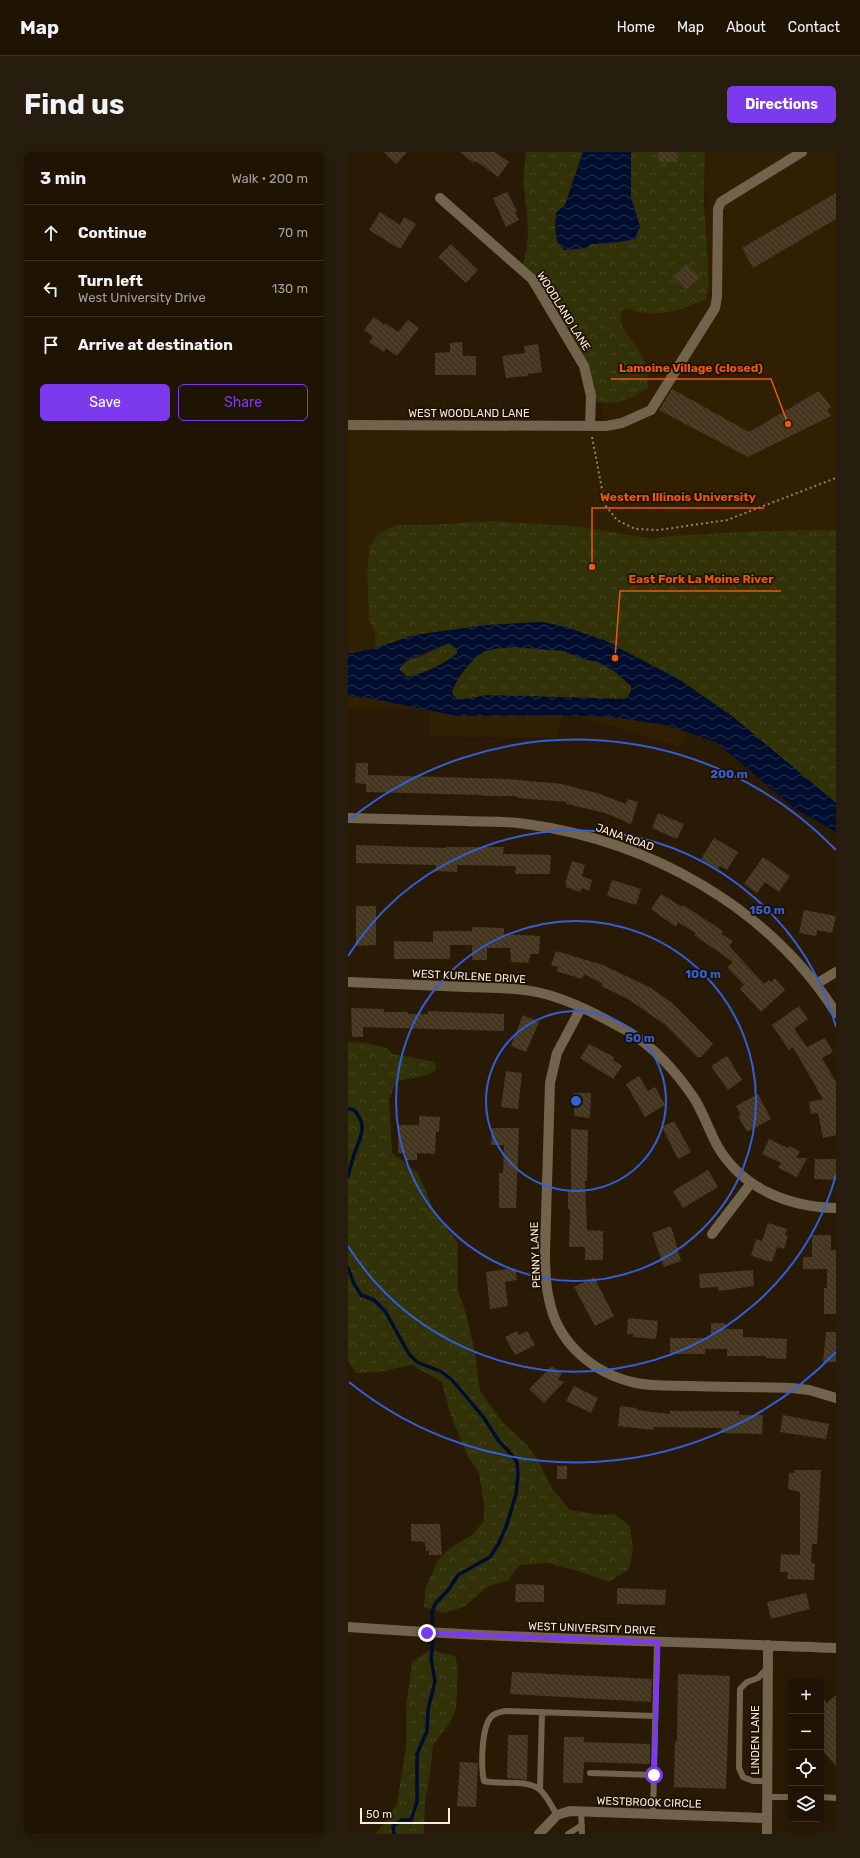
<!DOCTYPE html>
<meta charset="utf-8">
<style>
body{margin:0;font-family:Rubik,sans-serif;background:#271d0e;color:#f1f3f6}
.controls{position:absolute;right:12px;bottom:12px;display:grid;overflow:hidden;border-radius:6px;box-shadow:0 2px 10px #0003}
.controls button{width:36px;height:36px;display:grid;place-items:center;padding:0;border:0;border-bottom:1px solid #3c3326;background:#1f1404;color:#f1f3f6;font:20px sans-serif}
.scale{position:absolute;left:12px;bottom:10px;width:90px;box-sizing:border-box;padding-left:4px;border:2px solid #f5ebde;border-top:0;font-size:11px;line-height:14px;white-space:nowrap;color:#f5ebde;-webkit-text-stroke:3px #1f1100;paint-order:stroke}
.stop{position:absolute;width:12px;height:12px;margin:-9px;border:3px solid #7c3aed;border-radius:50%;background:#fff}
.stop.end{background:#7c3aed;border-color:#fff;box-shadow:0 1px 4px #0008}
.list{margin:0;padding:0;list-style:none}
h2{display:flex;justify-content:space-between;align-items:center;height:52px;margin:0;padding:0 16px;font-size:17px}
h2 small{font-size:13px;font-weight:400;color:#a19e9a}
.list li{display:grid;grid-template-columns:26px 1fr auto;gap:12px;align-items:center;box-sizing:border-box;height:56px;padding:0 16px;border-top:1px solid #3c3326}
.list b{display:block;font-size:15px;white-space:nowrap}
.list p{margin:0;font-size:13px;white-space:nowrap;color:#a19e9a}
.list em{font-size:13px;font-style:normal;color:#a19e9a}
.actions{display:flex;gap:8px;padding:12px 16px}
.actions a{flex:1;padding:9px 0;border:1px solid #7c3aed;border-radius:6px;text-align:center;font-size:14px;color:#7c3aed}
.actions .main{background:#7c3aed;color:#fff}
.icon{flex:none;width:22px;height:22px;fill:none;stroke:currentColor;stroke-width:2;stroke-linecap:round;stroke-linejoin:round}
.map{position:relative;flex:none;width:488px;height:1682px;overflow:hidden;border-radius:6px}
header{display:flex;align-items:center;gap:24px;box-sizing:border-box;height:56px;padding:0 20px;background:#1f1404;border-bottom:1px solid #3c3326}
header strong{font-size:19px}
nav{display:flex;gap:22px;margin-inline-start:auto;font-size:14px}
.intro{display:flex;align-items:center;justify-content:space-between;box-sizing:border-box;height:96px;padding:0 24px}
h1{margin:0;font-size:28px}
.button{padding:10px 18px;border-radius:6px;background:#7c3aed;color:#fff;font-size:14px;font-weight:700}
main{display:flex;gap:24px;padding:0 24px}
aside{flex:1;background:#1f1404;border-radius:6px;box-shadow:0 2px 10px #0003}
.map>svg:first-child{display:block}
.built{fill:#311f02}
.forest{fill:url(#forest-crowns)}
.water{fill:url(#water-waves);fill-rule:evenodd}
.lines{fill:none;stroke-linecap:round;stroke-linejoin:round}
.stream{stroke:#000d2e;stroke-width:3.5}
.building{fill:url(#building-back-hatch)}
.path{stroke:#8f8372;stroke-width:2;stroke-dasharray:2 3;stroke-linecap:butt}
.lane{stroke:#72634c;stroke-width:6}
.street{stroke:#72634c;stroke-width:10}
.route{stroke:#7c3aed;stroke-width:5}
.ring{fill:none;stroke:#335ed9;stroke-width:2}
.labels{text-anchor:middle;stroke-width:3.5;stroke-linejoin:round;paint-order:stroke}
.street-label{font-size:11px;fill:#f5ebde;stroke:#1f1100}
.centre{fill:#335ed9;stroke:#1f1100;stroke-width:2}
.ring-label{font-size:12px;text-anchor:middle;font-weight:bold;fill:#335ed9;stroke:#1f1100;stroke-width:3.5;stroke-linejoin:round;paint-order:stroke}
.leader{fill:none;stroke:#e8590c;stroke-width:1.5}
.callout-dot{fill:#e8590c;stroke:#1f1100;stroke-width:1.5}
.callout-label{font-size:12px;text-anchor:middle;font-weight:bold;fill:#e8590c;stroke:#1f1100;stroke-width:3.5;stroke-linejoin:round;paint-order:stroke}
</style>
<header>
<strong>Map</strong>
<nav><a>Home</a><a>Map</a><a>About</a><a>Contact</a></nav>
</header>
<div class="intro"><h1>Find us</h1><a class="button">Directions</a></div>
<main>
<aside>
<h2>3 min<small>Walk · 200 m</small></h2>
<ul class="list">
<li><svg class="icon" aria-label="ahead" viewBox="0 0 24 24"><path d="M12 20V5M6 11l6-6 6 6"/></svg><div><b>Continue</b></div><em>70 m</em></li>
<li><svg class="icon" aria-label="left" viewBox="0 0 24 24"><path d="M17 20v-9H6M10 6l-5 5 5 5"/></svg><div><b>Turn left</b><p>West University Drive</p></div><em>130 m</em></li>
<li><svg class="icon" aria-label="arrive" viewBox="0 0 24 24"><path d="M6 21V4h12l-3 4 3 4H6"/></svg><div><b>Arrive at destination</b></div></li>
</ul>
<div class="actions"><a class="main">Save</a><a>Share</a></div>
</aside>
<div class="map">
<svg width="488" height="1682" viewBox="0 0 488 1682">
<defs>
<pattern id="forest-crowns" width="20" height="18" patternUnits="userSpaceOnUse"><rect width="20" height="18" fill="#313208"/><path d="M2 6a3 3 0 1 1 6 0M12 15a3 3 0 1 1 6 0" fill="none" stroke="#454620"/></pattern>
<pattern id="water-waves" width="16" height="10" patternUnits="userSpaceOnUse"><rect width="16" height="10" fill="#000d2e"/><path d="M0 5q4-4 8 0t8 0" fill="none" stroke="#26304c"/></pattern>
<pattern id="building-back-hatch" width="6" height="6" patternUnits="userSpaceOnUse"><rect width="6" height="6" fill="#453620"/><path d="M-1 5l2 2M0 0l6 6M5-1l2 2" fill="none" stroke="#574a35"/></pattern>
</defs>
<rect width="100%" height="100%" fill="#291a05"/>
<path class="built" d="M357,0H488V639L351,558L332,595L216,560L208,586L81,584V557L0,556V273L254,274L255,221L207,143L358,144Z"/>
<path class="forest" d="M178,0H235L217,53L208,61L216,98L237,96L243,92L278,88L292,74L283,46V0H357L356,50L361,131L358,147C329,160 308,167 277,156C264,171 283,185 290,197C297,208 302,223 300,236C276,250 271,252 243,250L241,229L173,116C185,88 178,63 176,34C175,22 177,11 178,0Z
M143,369L235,375L303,387L323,384L413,379L488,378V651L384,564L194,470L139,473L66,483L28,496L27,481L21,467L19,418L22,394L30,382L48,373H82Z
M101,491L109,497V501C99,511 73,523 59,525L50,517C61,505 66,508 78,502C86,498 93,494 101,491Z
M166,495L216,499L235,507L250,510L265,518L283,534V540L277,547L140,543L110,548L104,541C107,529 125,504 137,499C145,495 157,496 166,495Z
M0,890L17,891L39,896L45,902L87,910L88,918L79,923L49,929L41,946L44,1001L70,1021L87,1061L110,1091V1139L118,1162L127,1201L132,1239L155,1271L179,1293L190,1308L203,1335L222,1358L252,1363L266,1362L282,1374L285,1398L281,1417L261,1430L233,1420L201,1411L171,1413L160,1429L140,1434L116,1455L96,1461L76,1455L78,1435L90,1408L101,1397L125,1382L136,1369V1351L131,1321L120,1305L102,1261L94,1230L64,1213L30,1220L8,1221L0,1209Z
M82,1498L107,1504L110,1516L108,1558L101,1572L85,1593L82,1621L77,1651L76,1682H27L42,1664L49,1651L58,1596V1557L64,1510Z"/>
<path class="water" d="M235,0H283V46L292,74L287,87L271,90L243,92L237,96L216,98L209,89L207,75L208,61L217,53Z
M194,470L215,474L256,488L332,528L384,564L488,651V680L446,656L368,590L318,573L265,565L206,563L109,564L16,545L0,544V502L28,496L66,483L139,473ZM101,491L109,497V501C99,511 73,523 59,525L51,517L58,509ZM166,495L216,499L235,507L250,510L265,518L283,534V540L277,547L140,543L110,548L104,541C106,529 126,503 138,499C146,496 157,496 166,495Z"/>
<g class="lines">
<path class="stream" d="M0,957L6,958C20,973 13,984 7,1000C4,1008 2,1016 0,1024
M0,1116L6,1132L13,1143L26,1148L37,1159L61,1202L69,1210L94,1220L105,1229L136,1266L150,1288L163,1302L169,1310L170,1323L168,1342L159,1372L151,1391L142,1405L110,1423L101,1437L87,1452L84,1461V1471
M46,1682L45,1674L54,1668H63L69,1650V1602L79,1579L80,1558L87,1529L83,1507L85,1487"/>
</g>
<path class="building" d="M36,0H59L48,12Z
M112,0H147L161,10L150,25L128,9L126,11Z
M310,0H330L329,10H310Z
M159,40L169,59L167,60L171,68L158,75L145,46Z
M488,41V67L405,116L394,96Z
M32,60L52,73L56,65L68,72L52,97L21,78Z
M103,92L130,118L118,131L90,105Z
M339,112L352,125L338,138L325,125Z
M26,165L36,173L37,171L50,180L60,168L71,176L49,204L38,196L36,200L21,190L25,185L16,178Z
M114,190L115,204H128V223H87V201L102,200V191Z
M190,192L194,220L180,222V224L158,226L154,204L177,201L176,194Z
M324,237L401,280L471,239L483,255L479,258L483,264L400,305L311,258Z
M8,611H20V623L160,627L214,632L252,642L278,652L280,647L290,650L283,672L257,661L219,652V650L169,646V644H134V643L18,640V632L7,631Z
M310,661L336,672L329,687L304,676Z
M366,686L390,700L379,718L372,714L370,717L353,707Z
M8,693L98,696V695H156L155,702L203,703L202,722H167L168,714L109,713V720L87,719L88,713L8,711Z
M415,705L442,724L431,740L417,730L409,741L396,732Z
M224,709L237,713L234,724L244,728L241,739L234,736L232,740L218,735L219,732H217Z
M264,728L293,737L288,753L259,744Z
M313,742L334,755L335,753L375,779L373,782L385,789L381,794L416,832L421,828L423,830L427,826L437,838L413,860L392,837L396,833L379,815L385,810L346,783L348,781L330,770L328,775L303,757Z
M8,754H28V793L8,794Z
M456,758L488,764L484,781L469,778L468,784L451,781Z
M124,775L156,776V782L192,784L191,802H183L180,811L163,810L162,796H139V808H124V793H102V807H46V789L85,790V779H124Z
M208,799L255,813L303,836L324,851L365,892L353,905H349L316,872L280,847L253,834L255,832L236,822L234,827L208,819L210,815L203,813Z
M451,854L460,867L446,877L459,895L477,886L485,900L474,906L488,930V983L475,986L470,961L463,962L461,950L475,947L445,895L441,898L424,873Z
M3,856L36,857V860H60V862H80V859L156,862V879L15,875V885H4Z
M175,863L191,870L178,900L163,894Z
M241,892L266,905L265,908L274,914L265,927L232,906Z
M379,904L394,928L380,938L363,914Z
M158,919L174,921L170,957L153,955Z
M291,924L300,939L307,935L317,953L297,965L278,932Z
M226,941H243L242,966L226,964Z
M410,942L423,967L399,980L390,964L393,963L388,954Z
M71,964L92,965L91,980H88L87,1002L69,1001V1008H58V1001H50V973H71Z
M326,969L343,1000L330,1007L314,975Z
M144,976H171L168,1056H151V1021H155L156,993H143Z
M223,977L240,978L239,1029H237L239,1078L255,1079V1108H237V1095H221L222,1057H220V1038H223Z
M421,987L440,996L441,994L452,999L448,1006H459L449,1025L430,1016L433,1011L414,1002Z
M467,1007H488V1028L466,1027Z
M360,1018L370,1035L335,1056L325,1039Z
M420,1071L439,1077L437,1083L440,1084L436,1097L429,1095L424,1110L403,1104L408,1087L414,1089Z
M323,1074L333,1109L316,1115L304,1081Z
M464,1083H483V1098H488V1162H476V1136H479V1117H455V1105H464Z
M167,1116L169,1128L157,1130L160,1154L142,1157L138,1120Z
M405,1118L406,1134L371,1139L370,1135L352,1136L351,1122Z
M246,1125L266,1164L247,1174L226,1135Z
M280,1166L310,1169L308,1187L285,1185V1182H279Z
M363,1171H377V1177H395V1185L439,1187L438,1207L418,1206V1204H379V1197H357V1202H322V1186H363Z
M169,1179L171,1183L179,1179L187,1193L167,1203L157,1185Z
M478,1180H488V1210H475Z
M204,1214L214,1222L210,1227L216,1230L196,1251L181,1237Z
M226,1234L250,1246L243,1261L218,1249Z
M272,1254L289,1256V1258L322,1262V1259H391V1263H415L414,1282L373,1281V1276L306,1275L305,1278L270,1274Z
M435,1263L481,1272L478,1287L432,1280Z
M209,1314H219V1327H209Z
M446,1318H473L469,1392H464L463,1411L467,1412L466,1428L439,1427L440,1420H432L433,1402L452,1403V1340L440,1337L441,1321H446Z
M63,1372H92L94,1403H81V1399H78L77,1390L63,1389Z
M168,1432L196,1433V1450H167Z
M269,1436L318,1438L317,1453L269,1452Z
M458,1441L462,1457L423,1467L419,1450Z
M164,1520L304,1527L303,1550L162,1542Z
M330,1522L382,1524L378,1637L326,1635L327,1589L329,1590Z
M488,1543V1614L473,1597V1544L479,1551Z
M160,1583H180L179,1628L159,1626Z
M216,1585H236V1590L302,1592V1612L236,1610L235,1631H215Z
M112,1610L130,1611L128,1655L109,1654Z"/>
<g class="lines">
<path class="path" d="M244,285L257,353L269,368L287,377L311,378L379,368L488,326"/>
<path class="lane" d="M242,1621L306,1623
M419,1629H405L395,1625L391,1616L392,1537L399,1530L410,1526L420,1515
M192,1637L194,1560
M419,1645H443
M473,1645L488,1646
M233,1659L234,1682
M305,1662L309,1490
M209,1663C204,1655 198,1642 191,1637C177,1627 153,1633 136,1629C133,1616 133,1576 143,1565C145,1562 152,1560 157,1559L307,1564
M220,1682L234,1673"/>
<path class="street" d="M92,46L184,127L236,214L243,244L242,274
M0,273L258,274L274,271L303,258L367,156L369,145L370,57L373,50L454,0
M0,666C39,667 79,668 118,669C138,670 158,669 178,672C301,689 420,754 488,861
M0,830C39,832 79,833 118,835C143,836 168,835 193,841C223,848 254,865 281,880C307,896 329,921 346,946C356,962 361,979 370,995C395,1037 441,1055 488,1056
M468,832L488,820
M233,856L209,901L202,931L197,1099C197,1115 197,1132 201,1147C209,1191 246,1222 288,1231C307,1235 327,1233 346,1234C379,1235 411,1235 444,1236L461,1238L488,1246
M364,1082L403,1031
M0,1475C162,1487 325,1489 488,1496
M191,1682L209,1663L222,1659L419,1666
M419,1682L420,1493"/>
</g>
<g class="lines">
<path class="route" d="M79,1481L310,1490L306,1623"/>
</g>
<g class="ring">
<circle cx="228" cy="949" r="90"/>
<circle cx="228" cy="949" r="180"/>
<path d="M488 1023A270 270 0 0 1 0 1094M0 804A270 270 0 0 1 488 875"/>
<path d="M488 1200A361 361 0 0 1 1 1230M1 668A361 361 0 0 1 488 698"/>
</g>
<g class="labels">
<g class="street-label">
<text transform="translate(216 159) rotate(58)" y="4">WOODLAND LANE</text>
<text x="121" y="265">WEST WOODLAND LANE</text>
<text transform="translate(277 685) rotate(20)" y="4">JANA ROAD</text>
<text transform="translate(121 824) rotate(3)" y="4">WEST KURLENE DRIVE</text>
<text transform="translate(187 1103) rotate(-92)" y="4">PENNY LANE</text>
<text transform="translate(244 1476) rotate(2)" y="4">WEST UNIVERSITY DRIVE</text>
<text transform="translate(407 1588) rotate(-90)" y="4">LINDEN LANE</text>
<text transform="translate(301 1650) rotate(2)" y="4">WESTBROOK CIRCLE</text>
</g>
</g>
<circle cx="228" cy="949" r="6" class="centre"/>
<g class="ring-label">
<text x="381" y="626">200 m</text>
<text x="419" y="762">150 m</text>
<text x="355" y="826">100 m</text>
<text x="292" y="890">50 m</text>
</g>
<path class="leader" d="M440 272L423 227H263M244 415L244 356H416M267 506L272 439H433"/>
<g class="callout-dot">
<circle cx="440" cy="272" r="4"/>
<circle cx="244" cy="415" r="4"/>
<circle cx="267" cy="506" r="4"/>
</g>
<g class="callout-label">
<text x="343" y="220">Lamoine Village (closed)</text>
<text x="330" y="349">Western Illinois University</text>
<text x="353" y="431">East Fork La Moine River</text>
</g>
</svg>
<div class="controls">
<button>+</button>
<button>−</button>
<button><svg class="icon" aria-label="locate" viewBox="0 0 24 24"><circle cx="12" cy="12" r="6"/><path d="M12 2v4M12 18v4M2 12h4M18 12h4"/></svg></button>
<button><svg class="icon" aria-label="layers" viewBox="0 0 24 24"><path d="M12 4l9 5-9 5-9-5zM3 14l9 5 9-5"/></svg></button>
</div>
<div class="scale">50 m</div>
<div class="stop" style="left:306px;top:1623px"></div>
<div class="stop end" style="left:79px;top:1481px"></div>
</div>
</main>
